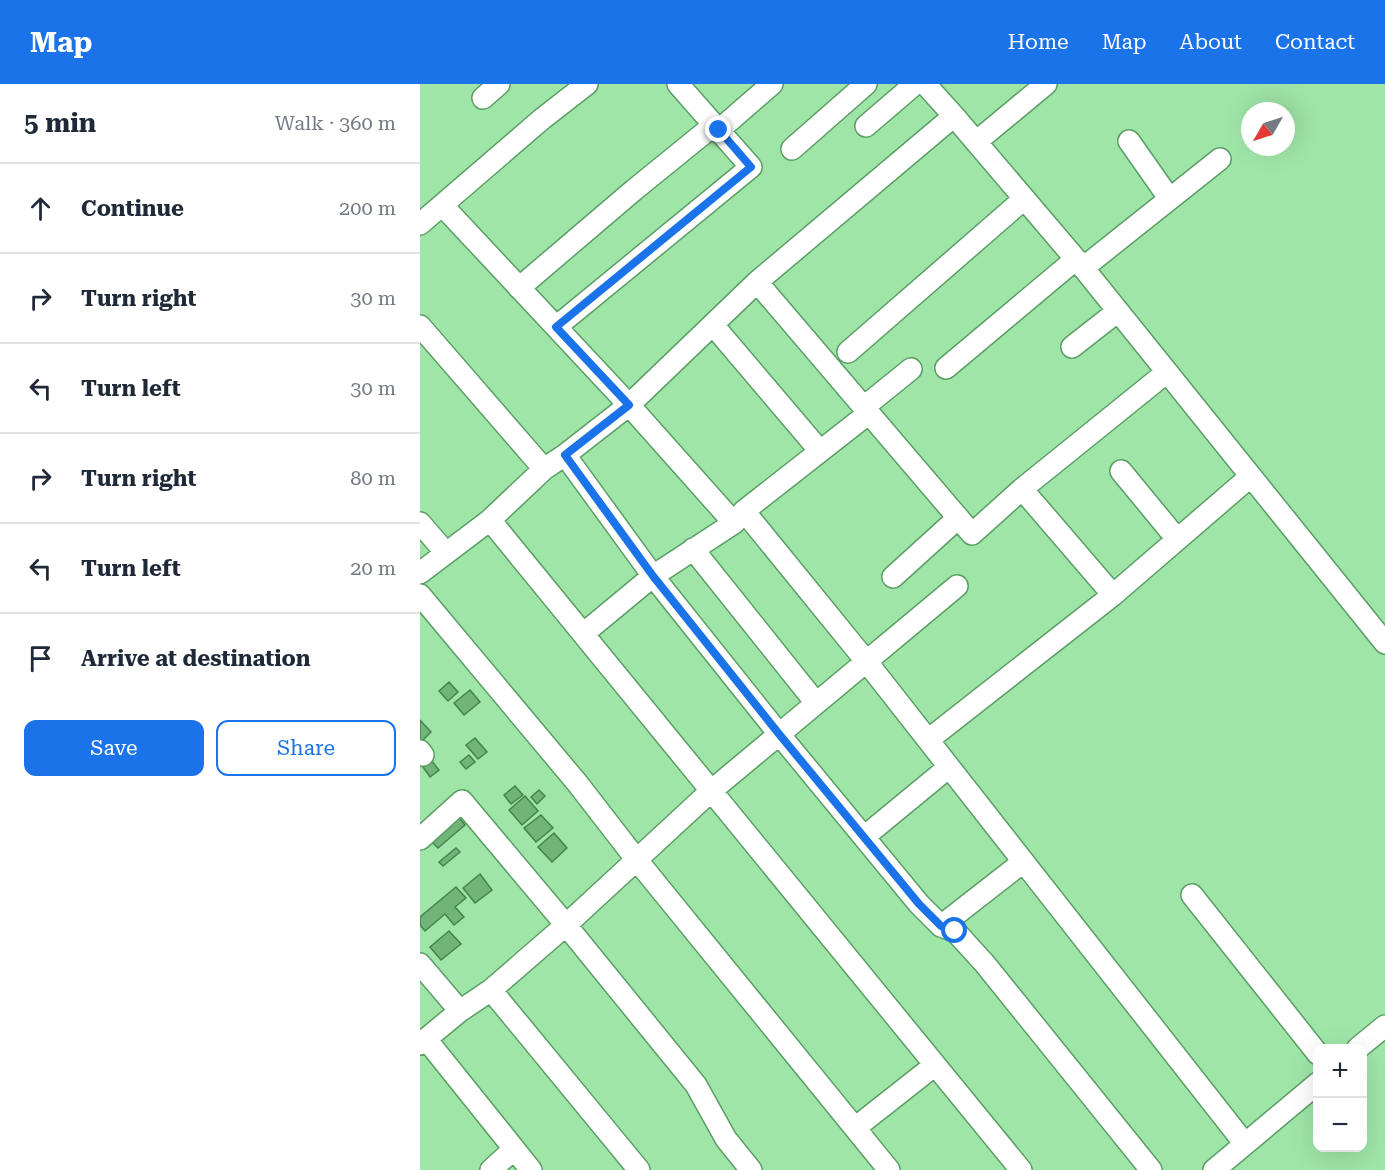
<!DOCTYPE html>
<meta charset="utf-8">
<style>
body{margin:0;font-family:"Roboto Serif",serif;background:#f2f2f3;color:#1f2937}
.controls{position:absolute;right:18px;bottom:18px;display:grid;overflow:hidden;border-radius:12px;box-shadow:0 6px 24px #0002}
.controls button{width:54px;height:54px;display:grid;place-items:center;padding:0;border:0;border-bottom:2px solid #e0e1e3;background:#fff;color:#1f2937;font:30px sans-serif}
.compass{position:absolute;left:821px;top:18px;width:54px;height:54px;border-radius:50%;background:#fff;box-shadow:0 6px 24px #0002;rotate:231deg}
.stop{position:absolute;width:18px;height:18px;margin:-14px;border:4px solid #1a73e8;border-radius:50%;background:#fff}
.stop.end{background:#1a73e8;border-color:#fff;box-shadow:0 2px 6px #0008}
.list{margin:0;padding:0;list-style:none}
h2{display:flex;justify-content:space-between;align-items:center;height:78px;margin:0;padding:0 24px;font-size:26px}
h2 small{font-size:20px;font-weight:400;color:#747a83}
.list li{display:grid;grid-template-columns:39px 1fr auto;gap:18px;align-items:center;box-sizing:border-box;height:90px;padding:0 24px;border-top:2px solid #e0e1e3}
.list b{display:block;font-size:22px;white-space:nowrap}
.list em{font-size:20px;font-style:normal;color:#747a83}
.actions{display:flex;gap:12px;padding:18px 24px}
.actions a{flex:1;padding:14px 0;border:2px solid #1a73e8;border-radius:12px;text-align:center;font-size:21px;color:#1a73e8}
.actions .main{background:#1a73e8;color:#fff}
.icon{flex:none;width:33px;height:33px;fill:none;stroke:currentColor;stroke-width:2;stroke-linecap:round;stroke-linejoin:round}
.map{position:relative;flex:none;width:965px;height:1086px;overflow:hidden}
header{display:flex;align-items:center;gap:36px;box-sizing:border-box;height:84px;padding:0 30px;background:#1a73e8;color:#fff}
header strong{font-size:28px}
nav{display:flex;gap:33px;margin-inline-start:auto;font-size:21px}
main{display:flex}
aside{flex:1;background:#fff}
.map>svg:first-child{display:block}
.building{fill:#70b479;stroke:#41854d;stroke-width:1.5}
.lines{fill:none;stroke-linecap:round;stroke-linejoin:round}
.minor-casing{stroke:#5a9e65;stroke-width:24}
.minor{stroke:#fff;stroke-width:21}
.route{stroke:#1a73e8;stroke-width:8}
</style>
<header>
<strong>Map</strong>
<nav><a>Home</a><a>Map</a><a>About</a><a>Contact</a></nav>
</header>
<main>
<aside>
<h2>5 min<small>Walk · 360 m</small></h2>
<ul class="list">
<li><svg class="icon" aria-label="ahead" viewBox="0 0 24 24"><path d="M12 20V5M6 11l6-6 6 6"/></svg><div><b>Continue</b></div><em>200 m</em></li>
<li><svg class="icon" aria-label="right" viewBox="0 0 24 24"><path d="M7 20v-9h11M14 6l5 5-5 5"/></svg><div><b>Turn right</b></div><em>30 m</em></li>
<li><svg class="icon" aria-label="left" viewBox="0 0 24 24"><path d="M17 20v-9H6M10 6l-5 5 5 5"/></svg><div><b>Turn left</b></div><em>30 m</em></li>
<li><svg class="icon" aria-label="right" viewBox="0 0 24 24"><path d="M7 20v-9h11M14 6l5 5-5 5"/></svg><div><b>Turn right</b></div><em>80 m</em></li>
<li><svg class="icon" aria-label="left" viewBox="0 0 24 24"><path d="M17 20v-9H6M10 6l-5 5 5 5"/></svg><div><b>Turn left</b></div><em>20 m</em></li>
<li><svg class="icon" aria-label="arrive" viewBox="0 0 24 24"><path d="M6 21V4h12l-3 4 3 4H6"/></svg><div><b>Arrive at destination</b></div></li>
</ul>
<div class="actions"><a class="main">Save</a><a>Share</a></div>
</aside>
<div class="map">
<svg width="965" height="1086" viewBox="0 0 965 1086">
<rect width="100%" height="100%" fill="#9fe5a8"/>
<path class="building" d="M29,598L38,608L28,617L19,607Z
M50,606L60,618L44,631L34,619Z
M0,636L11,648L1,658L0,657Z
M55,654L67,668L58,675L46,661Z
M49,671L55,678L46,685L40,678Z
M11,676L19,686L10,693L3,683Z
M95,702L103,711L91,720L84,711Z
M119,706L125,712L117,720L111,713Z
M105,712L118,727L102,741L89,726Z
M37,731L45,741L18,764L9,755Z
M121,731L133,744L116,758L104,744Z
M134,749L147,764L132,778L118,763Z
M36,764L40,768L23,782L19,778Z
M60,790L72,806L55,819L43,804Z
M36,803L46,814L35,823L44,833L34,841L25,830L5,847L0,841V833Z
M29,847L41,860L21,876L10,863Z"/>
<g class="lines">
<defs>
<path id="minor" d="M505,0L534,32L665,186L965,559
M63,14L79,0
M446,42L495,0
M299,46L352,0
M709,57L749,114
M556,58L626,0
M372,65L446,0
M22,121L209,321L314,439
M0,140L122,35L167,0
M663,184L800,75
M337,198L552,450L602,405L747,288
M99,204L214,106L294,41
M293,241L400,367
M0,242L124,385
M136,243L331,83L258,0
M652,263L698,227
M428,268L604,115
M526,284L656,175
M444,323L491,285
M145,371L233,492L359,650L499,820L521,842L535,847L565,880L731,1086
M701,387L757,455
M602,405L693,511
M324,427L446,577L825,1060
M70,436L601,1086
M0,439L26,469
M273,465L396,619
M0,489L70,436L124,385L145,371L209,321L337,198L534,32
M473,493L538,434
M0,511L158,700L216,775L469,1086
M163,550L233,492L314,439L324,427L449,329
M508,656L693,511L831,392
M0,667L3,671
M444,753L529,683
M0,755L42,717L146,841L276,1001L306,1055L331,1086
M772,811L898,970
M521,842L603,778
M0,880L40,927
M71,906L219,1086
M6,955L111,1086
M0,960L40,927L71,906L146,841L291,707L537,502
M938,964L965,942
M435,1044L515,981
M71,1086L94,1065
M794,1086L898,999"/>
</defs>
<use href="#minor" class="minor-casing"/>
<use href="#minor" class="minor"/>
</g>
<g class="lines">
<path class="route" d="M299,46L331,83L136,243L209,321L145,371L233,492L359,650L499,820L521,842L535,847"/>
</g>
</svg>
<div class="controls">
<button>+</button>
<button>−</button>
</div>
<svg class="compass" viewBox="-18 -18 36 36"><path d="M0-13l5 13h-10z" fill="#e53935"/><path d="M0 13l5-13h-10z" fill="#747a83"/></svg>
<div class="stop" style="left:535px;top:847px"></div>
<div class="stop end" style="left:299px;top:46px"></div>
</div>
</main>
